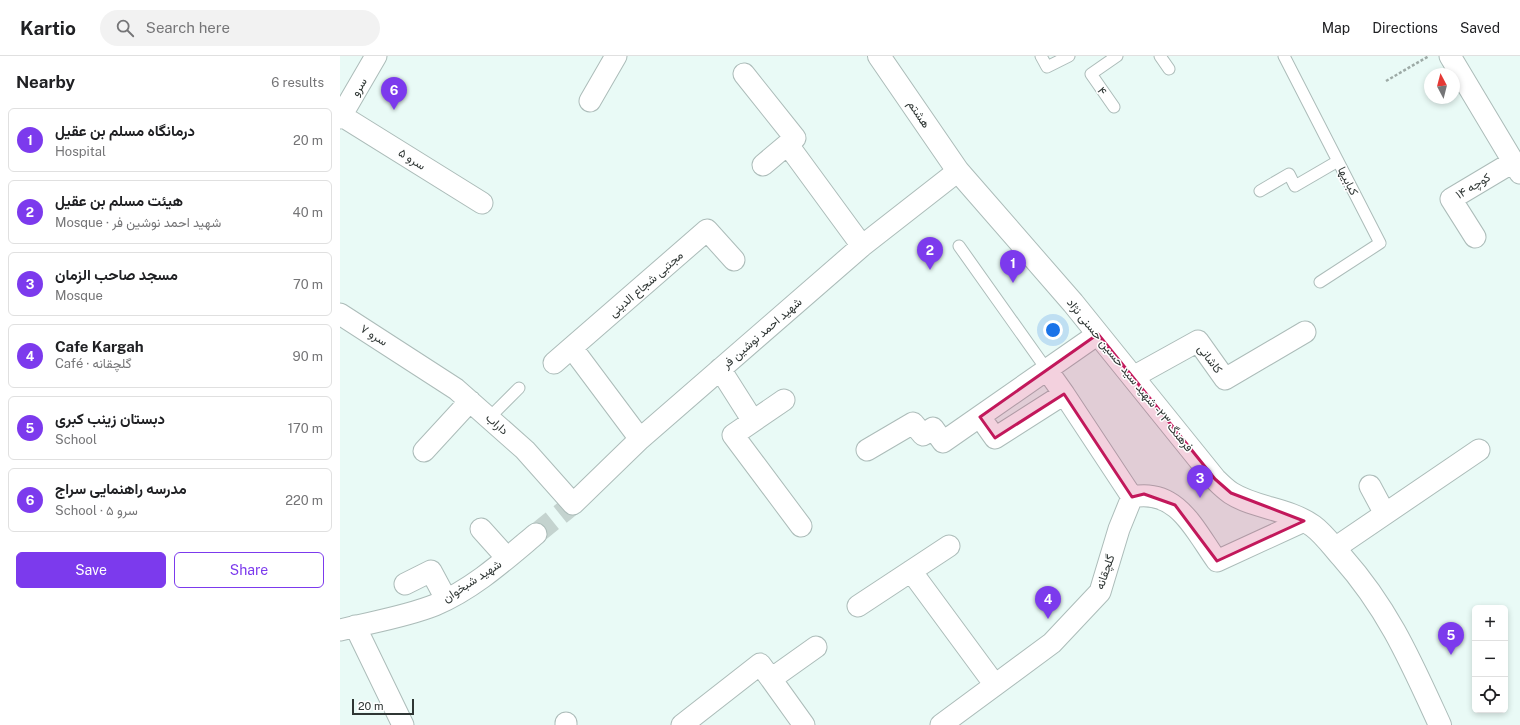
<!DOCTYPE html>
<meta charset="utf-8">
<style>
body{margin:0;font-family:"Public Sans",Vazirmatn,sans-serif;background:#f2f2f2;color:#202124}
.controls{position:absolute;right:12px;bottom:12px;display:grid;overflow:hidden;border-radius:6px;box-shadow:0 2px 6px #0003}
.controls button{width:36px;height:36px;display:grid;place-items:center;padding:0;border:0;border-bottom:1px solid #e0e0e0;background:#fff;color:#202124;font:20px sans-serif}
.compass{position:absolute;left:1084px;top:12px;width:36px;height:36px;border-radius:50%;background:#fff;box-shadow:0 2px 6px #0003;rotate:353deg}
.scale{position:absolute;left:12px;bottom:10px;width:62px;box-sizing:border-box;padding-left:4px;border:2px solid #2f3634;border-top:0;font-size:11px;line-height:14px;white-space:nowrap;color:#2f3634;-webkit-text-stroke:3px #fff;paint-order:stroke}
.you{position:absolute;left:713px;top:274px;width:14px;height:14px;margin:-10px;border:3px solid #fff;border-radius:50%;background:#1a73e8;box-shadow:0 0 0 6px #1a73e833}
.badge{display:grid;place-items:center;width:26px;height:26px;border-radius:50%;background:#7c3aed;color:#fff;font-size:13px;font-weight:700}
.pin{position:absolute;translate:-50% -33px;filter:drop-shadow(0 1px 2px #0008)}
.pin::after{content:'';position:absolute;top:21px;width:14px;height:12px;background:inherit;clip-path:polygon(0 0,100% 0,50% 100%)}
.list{margin:0;padding:0;list-style:none}
h2{display:flex;justify-content:space-between;align-items:center;height:52px;margin:0;padding:0 16px;font-size:17px}
h2 small{font-size:13px;font-weight:400;color:#757577}
.list li{display:grid;grid-template-columns:26px 1fr auto;gap:12px;align-items:center;box-sizing:border-box;height:64px;margin:0 8px 8px;padding:0 8px;border:1px solid #e0e0e0;border-radius:6px}
.list b{display:block;font-size:15px;white-space:nowrap}
.list p{margin:0;font-size:13px;white-space:nowrap;color:#757577}
.list em{font-size:13px;font-style:normal;color:#757577}
.actions{display:flex;gap:8px;padding:12px 16px}
.actions a{flex:1;padding:9px 0;border:1px solid #7c3aed;border-radius:6px;text-align:center;font-size:14px;color:#7c3aed}
.actions .main{background:#7c3aed;color:#fff}
.icon{flex:none;width:22px;height:22px;fill:none;stroke:currentColor;stroke-width:2;stroke-linecap:round;stroke-linejoin:round}
.map{position:relative;flex:none;width:1180px;height:669px;overflow:hidden}
header{display:flex;align-items:center;gap:24px;box-sizing:border-box;height:56px;padding:0 20px;background:#fff;border-bottom:1px solid #e0e0e0}
header strong{font-size:19px}
nav{display:flex;gap:22px;margin-inline-start:auto;font-size:14px}
.search{width:280px;height:36px;background:#f2f2f2;display:flex;align-items:center;gap:10px;box-sizing:border-box;padding:0 14px;border-radius:22px;color:#757577;font-size:15px}
main{display:flex}
aside{flex:1;background:#fff}
.map>svg:first-child{display:block}
.lines{fill:none;stroke-linecap:round;stroke-linejoin:round}
.minor-tunnel{stroke:#c4d3cf;stroke-width:21;stroke-dasharray:21 10;stroke-linecap:butt}
.service-casing{stroke:#acbcb9;stroke-width:13}
.minor-casing{stroke:#acbcb9;stroke-width:23}
.tertiary-casing{stroke:#acbcb9;stroke-width:24}
.path{stroke:#9daaa6;stroke-width:2.5;stroke-dasharray:3 2;stroke-linecap:butt}
.service{stroke:#fff;stroke-width:11}
.minor{stroke:#fff;stroke-width:21}
.tertiary{stroke:#fff;stroke-width:22}
.marked{fill:#c2185b;fill-opacity:0.2;stroke:#c2185b;stroke-width:3;stroke-linejoin:round}
.labels{text-anchor:middle;stroke-width:3;stroke-linejoin:round;paint-order:stroke}
.street-label{font-size:12px;fill:#2f3634;stroke:#fff}
</style>
<header>
<strong>Kartio</strong>
<div class="search"><svg class="icon" aria-label="search" viewBox="0 0 24 24"><circle cx="10" cy="10" r="6"/><path d="M15 15l6 6"/></svg>Search here</div>
<nav><a>Map</a><a>Directions</a><a>Saved</a></nav>
</header>
<main>
<aside>
<h2>Nearby<small>6 results</small></h2>
<ul class="list">
<li><span class="badge">1</span><div><b>درمانگاه مسلم بن عقیل</b><p>Hospital</p></div><em>20 m</em></li>
<li><span class="badge">2</span><div><b>هیئت مسلم بن عقیل</b><p>Mosque · شهید احمد نوشین فر</p></div><em>40 m</em></li>
<li><span class="badge">3</span><div><b>مسجد صاحب الزمان</b><p>Mosque</p></div><em>70 m</em></li>
<li><span class="badge">4</span><div><b>Cafe Kargah</b><p>Café · گلچقانه</p></div><em>90 m</em></li>
<li><span class="badge">5</span><div><b>دبستان زینب کبری</b><p>School</p></div><em>170 m</em></li>
<li><span class="badge">6</span><div><b>مدرسه راهنمایی سراج</b><p>School · سرو ۵</p></div><em>220 m</em></li>
</ul>
<div class="actions"><a class="main">Save</a><a>Share</a></div>
</aside>
<div class="map">
<svg width="1180" height="669" viewBox="0 0 1180 669">
<rect width="100%" height="100%" fill="#e9faf6"/>
<g class="lines">
<path class="minor-tunnel" d="M196,478L233,448"/>
<defs>
<path id="service" d="M701,0L707,11L729,0
M820,0L829,13
M944,0L1040,187L980,226
M774,51L751,18L777,0
M920,135L949,118L955,130L998,105
M619,190L707,314
M150,361L179,332"/>
<path id="minor" d="M1110,0L1180,117
M404,18L455,82L423,109
M250,45L276,0
M2,60L142,147
M0,62L36,0
M448,89L522,190
M1135,181L1111,143L1173,106
M0,258L116,333L185,394L233,448L300,383L522,190L618,115
M232,292L300,383
M214,307L367,174L394,204
M380,313L413,365
M793,321L858,285L885,323L965,276
M724,338L792,441
M444,344L393,379L461,470
M640,361L655,382L724,338L707,314
M527,394L573,367L583,379L593,372L603,386L758,278
M84,395L130,345
M1030,430L1045,458
M792,441C837,432 854,473 877,505L964,465
M141,473L167,502
M995,492L1139,394
M571,515L655,629
M65,528L91,515L106,543
M518,550L609,490
M15,570L63,669
M0,574C32,566 65,561 95,549C133,533 165,504 196,478
M431,623L464,669
M226,667V669
M342,669L420,608L431,623L476,591
M601,669L712,587L760,536L779,473L792,441"/>
<path id="tertiary" d="M539,0L618,115L733,247L875,423C880,428 885,433 891,437C916,453 948,452 973,470C984,478 993,491 1002,501C1049,554 1071,606 1100,669"/>
</defs>
<use href="#service" class="service-casing"/>
<use href="#minor" class="minor-casing"/>
<use href="#tertiary" class="tertiary-casing"/>
<path class="path" d="M1046,25L1089,0"/>
<use href="#service" class="service"/>
<use href="#minor" class="minor"/>
<use href="#tertiary" class="tertiary"/>
</g>
<path class="marked" d="M758,278L875,423L891,437L964,465L877,505L835,449L804,438L792,441L724,338L655,382L640,361Z"/>
<g class="labels">
<g class="street-label">
<text transform="translate(19 31) rotate(-59)" y="4">سرو</text>
<text transform="translate(762 35) rotate(55)" y="4">۴</text>
<text transform="translate(579 58) rotate(56)" y="4">هشتم</text>
<text transform="translate(72 103) rotate(32)" y="4">سرو ۵</text>
<text transform="translate(1008 125) rotate(63)" y="4">کبابیها</text>
<text transform="translate(1133 130) rotate(-31)" y="4">کوچه ۱۴</text>
<text transform="translate(306 228) rotate(-41)" y="4">مجتبی شجاع الدینی</text>
<text transform="translate(422 277) rotate(-41)" y="4">شهید احمد نوشین فر</text>
<text transform="translate(34 279) rotate(32)" y="4">سرو ۷</text>
<text transform="translate(870 303) rotate(53)" y="4">کاشانی</text>
<text transform="translate(790 319) rotate(51)" y="4">فرهنگ ۲۳ - شهید سید حسین حسنی نژاد</text>
<text transform="translate(157 368) rotate(41)" y="4">داراب</text>
<text transform="translate(765 516) rotate(-71)" y="4">گلچقانه</text>
<text transform="translate(132 525) rotate(-33)" y="4">شهید شبخوان</text>
</g>
</g>
</svg>
<div class="controls">
<button>+</button>
<button>−</button>
<button><svg class="icon" aria-label="locate" viewBox="0 0 24 24"><circle cx="12" cy="12" r="6"/><path d="M12 2v4M12 18v4M2 12h4M18 12h4"/></svg></button>
</div>
<svg class="compass" viewBox="-18 -18 36 36"><path d="M0-13l5 13h-10z" fill="#e53935"/><path d="M0 13l5-13h-10z" fill="#757577"/></svg>
<div class="scale">20 m</div>
<div class="you"></div>
<div class="pin badge" style="left:673px;top:227px">1</div>
<div class="pin badge" style="left:590px;top:214px">2</div>
<div class="pin badge" style="left:860px;top:442px">3</div>
<div class="pin badge" style="left:708px;top:563px">4</div>
<div class="pin badge" style="left:1111px;top:599px">5</div>
<div class="pin badge" style="left:54px;top:54px">6</div>
</div>
</main>
